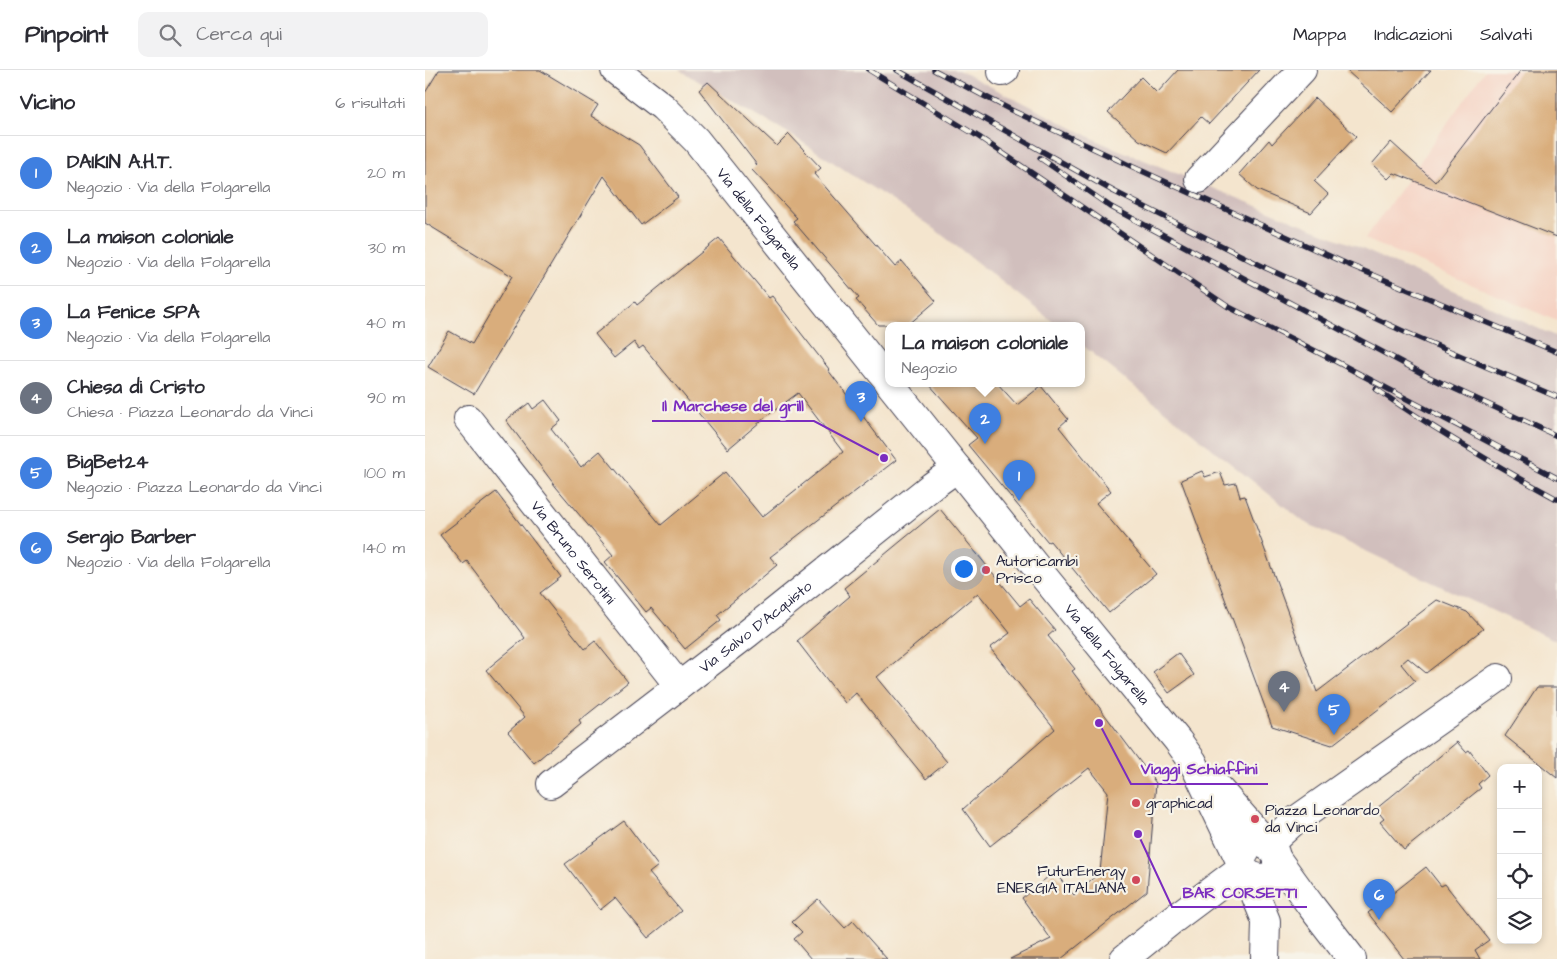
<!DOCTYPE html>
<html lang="it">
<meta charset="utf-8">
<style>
body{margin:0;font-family:"Architects Daughter",sans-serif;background:#f2f2f3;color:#2b2b33}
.controls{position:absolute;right:15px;bottom:15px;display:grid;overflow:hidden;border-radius:10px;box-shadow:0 2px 8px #0003}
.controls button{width:45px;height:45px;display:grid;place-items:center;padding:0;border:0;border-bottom:1px solid #e1e1e2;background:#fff;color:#2b2b33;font:25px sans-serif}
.you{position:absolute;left:538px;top:498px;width:18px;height:18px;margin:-12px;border:4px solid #fff;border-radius:50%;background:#1a73e8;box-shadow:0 0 0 8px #1a73e833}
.badge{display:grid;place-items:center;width:32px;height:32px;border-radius:50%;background:#ea580c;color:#fff;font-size:16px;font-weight:700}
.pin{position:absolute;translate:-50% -41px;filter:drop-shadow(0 1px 2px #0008)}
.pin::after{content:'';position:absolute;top:26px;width:18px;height:15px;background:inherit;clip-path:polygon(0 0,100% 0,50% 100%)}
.popup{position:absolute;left:460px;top:252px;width:200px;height:65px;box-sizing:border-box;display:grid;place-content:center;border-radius:10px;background:#fff;filter:drop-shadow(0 1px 4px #0005);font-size:16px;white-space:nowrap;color:#7c7c81}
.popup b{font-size:19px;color:#2b2b33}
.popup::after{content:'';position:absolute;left:50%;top:100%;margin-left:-10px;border:10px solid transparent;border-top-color:#fff}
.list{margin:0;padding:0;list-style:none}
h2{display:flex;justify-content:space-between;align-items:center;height:65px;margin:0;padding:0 20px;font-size:21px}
h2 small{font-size:16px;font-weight:400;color:#7c7c81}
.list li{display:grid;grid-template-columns:32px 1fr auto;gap:15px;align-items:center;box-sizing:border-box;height:75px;padding:0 20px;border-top:1px solid #e1e1e2}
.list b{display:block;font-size:19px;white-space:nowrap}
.list p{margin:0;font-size:16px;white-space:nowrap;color:#7c7c81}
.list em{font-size:16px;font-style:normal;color:#7c7c81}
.icon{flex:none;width:28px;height:28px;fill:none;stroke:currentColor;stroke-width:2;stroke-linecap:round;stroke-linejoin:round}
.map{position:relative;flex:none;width:1132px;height:889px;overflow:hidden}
header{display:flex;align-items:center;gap:30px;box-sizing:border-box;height:70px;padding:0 25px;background:#fff;border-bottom:1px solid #e1e1e2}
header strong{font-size:24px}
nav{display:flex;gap:28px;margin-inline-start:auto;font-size:18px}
.search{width:350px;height:45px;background:#f2f2f3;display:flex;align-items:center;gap:12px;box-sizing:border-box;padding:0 18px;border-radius:10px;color:#7c7c81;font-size:19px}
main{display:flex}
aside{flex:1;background:#fff}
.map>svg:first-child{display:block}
.built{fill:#f5d2c3}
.industrial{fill:#d1bfbd}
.building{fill:#d9ad7c}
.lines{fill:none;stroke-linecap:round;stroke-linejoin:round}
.minor-casing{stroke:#423f51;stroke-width:30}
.minor{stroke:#fff;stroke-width:28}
.rail-casing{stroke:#22223b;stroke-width:5.5}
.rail{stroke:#f7f3e8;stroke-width:4;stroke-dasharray:11;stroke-linecap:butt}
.poi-dot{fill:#d1495b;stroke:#f7f3e8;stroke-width:2}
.labels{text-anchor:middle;stroke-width:4.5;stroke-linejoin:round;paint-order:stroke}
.street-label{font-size:15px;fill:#22223b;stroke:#f7f3e8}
.poi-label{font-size:15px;fill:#22223b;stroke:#f7f3e8;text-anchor:start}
.leader{fill:none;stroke:#7b2cbf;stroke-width:2}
.callout-dot{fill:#7b2cbf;stroke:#f7f3e8;stroke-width:2}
.callout-label{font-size:16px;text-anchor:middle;font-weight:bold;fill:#7b2cbf;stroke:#f7f3e8;stroke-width:4.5;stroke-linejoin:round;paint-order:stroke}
</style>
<header>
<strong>Pinpoint</strong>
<div class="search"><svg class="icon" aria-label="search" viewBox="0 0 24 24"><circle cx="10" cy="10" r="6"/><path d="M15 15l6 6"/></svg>Cerca qui</div>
<nav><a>Mappa</a><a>Indicazioni</a><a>Salvati</a></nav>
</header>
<main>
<aside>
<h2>Vicino<small>6 risultati</small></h2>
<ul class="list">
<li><span class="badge" style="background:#3f7fe0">1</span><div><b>DAIKIN A.H.T.</b><p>Negozio · Via della Folgarella</p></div><em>20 m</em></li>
<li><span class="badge" style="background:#3f7fe0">2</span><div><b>La maison coloniale</b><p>Negozio · Via della Folgarella</p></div><em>30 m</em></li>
<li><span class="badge" style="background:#3f7fe0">3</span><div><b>La Fenice SPA</b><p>Negozio · Via della Folgarella</p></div><em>40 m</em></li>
<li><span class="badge" style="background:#6b7280">4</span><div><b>Chiesa di Cristo</b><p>Chiesa · Piazza Leonardo da Vinci</p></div><em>90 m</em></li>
<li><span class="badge" style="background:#3f7fe0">5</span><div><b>BigBet24</b><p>Negozio · Piazza Leonardo da Vinci</p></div><em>100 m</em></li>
<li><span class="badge" style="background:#3f7fe0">6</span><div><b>Sergio Barber</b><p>Negozio · Via della Folgarella</p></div><em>140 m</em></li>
</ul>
</aside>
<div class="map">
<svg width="1132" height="889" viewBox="0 0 1132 889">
<rect width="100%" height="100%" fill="#f7f3e8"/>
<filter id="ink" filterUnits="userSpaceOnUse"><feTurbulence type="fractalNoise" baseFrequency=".02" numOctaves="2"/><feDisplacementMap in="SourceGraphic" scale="10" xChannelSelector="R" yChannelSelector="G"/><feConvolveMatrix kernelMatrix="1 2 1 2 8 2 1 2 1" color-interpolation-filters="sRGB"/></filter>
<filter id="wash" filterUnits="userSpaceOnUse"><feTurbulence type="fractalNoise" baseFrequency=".0096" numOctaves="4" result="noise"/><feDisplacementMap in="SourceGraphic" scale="20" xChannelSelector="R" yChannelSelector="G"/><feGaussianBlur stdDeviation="1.12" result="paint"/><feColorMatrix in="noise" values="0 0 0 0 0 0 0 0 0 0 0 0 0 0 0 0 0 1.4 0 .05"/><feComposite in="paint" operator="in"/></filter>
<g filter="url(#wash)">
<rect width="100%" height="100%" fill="#f4e5ce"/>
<path class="built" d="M1060,0H1132V251L940,169Z"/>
<path class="industrial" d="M254,0H533L677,73L933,177L1132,267V571L879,452L656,274V255H632L503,154L360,61Z"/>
<g id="blocks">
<path class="building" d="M14,0H115L173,35L166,46L214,75L253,127L216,155L179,106L49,324L3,297L24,261L47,274L87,206L0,153V23Z
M753,0H834L784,54L776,47L742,83L714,70L683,42L716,7L732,23Z
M921,0H1006L967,42Z
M1096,0H1132V167L969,103L963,109L947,94L966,72L1010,112Z
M283,12L352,76L364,64L396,98L389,104L470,197L477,191L511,231L483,255H453L431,230L434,228L368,151L372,148L327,100L332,95L274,20Z
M890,28L931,66L889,111L903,124L886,143L832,120L814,104L844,70L847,74Z
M294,168L344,228L347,226L404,299L403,300L471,390L345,487L352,495L292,545L296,550L260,579L226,538L221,542L180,492L188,485L131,417L81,350L104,333L108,339L120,330L136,351L126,359L156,397L175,381L236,455L300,402L337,447L418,382L373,323L342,346L303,379L218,276L214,279L209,272L189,288L170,264L210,232L212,235Z
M503,313H572L592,335L616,316L643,349L634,357L686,421L671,433L731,504L684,543L625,471L623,472L543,375L552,368Z
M777,401L780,407L795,402L800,415L811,413L815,427L820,426L892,622L1012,530L1042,542L1058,559L1001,603L983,588L976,594L990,611L907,675L847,656L756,410Z
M71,422L136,507L115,523L160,579L170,571L203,612L154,651L156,654L109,693L83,662L100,647L61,600L100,568L42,491L38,494L15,465Z
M515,439L595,536L604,529L630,560L623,566L650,599L647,601L731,713L722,821L636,889H585L626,869L597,828L629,802L649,825L675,802L683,722L664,698L565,776L538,739L630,659L565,578L585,563L553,523L452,607L522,692L501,709L431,623L420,633L372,571L425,526L419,518Z
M753,583L769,605L744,623L728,602Z
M1112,617H1132V708L1080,666Z
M1032,672L1041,682L1044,680L1063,705L1053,714L1056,718L979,780L955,752L959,749L951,739Z
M199,751L233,796L224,803L256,841L223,868L190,828L175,840L140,794Z
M1001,797L1016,816L1020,814L1064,870L1050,880L1055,889H979L943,843Z
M393,829L420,858L428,851L462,889H386L369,869L377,862L367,852Z"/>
</g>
</g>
<g filter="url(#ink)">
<use href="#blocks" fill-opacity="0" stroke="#423f51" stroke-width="1"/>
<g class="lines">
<defs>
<g id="minor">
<path id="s1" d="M190,0L238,37L271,70L464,312"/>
<path d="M577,2L580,0"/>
<path d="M774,109L877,0"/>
<path id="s2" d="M464,313L620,508L753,671L768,692L818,797L746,851L699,889"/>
<path id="s3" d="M43,349L254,616"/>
<path id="s4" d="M126,714L322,564L507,416L532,398"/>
<path d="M790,715L850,783C864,821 801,811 821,781"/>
<path d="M842,776L867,753L1073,608"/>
<path d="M852,789L886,836L927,889"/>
<path d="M821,802L841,851L840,889"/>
</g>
</defs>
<use href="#minor" class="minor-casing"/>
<use href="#minor" class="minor"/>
<defs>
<path id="rail" d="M444,0L554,67L802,236L912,292L1132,408
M472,0L688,121L841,198L980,262L1132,327
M509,0L586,40L706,96L922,194L1132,282
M615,88L686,137L1004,307L1132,366
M951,319C1009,359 1070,395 1132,429"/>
</defs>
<use href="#rail" class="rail-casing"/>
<use href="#rail" class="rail"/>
</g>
</g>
<g class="poi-dot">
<circle cx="561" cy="500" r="5"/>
<circle cx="711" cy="733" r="5"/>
<circle cx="830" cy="749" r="5"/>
<circle cx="711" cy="810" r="5"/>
</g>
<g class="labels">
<g class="street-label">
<text dy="5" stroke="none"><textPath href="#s1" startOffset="208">Via della Folgarella</textPath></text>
<text dy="5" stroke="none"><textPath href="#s3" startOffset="170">Via Bruno Serotini</textPath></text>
<text dy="5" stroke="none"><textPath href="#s4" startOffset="258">Via Salvo D'Acquisto</textPath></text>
<text dy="5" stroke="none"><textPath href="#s2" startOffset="348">Via della Folgarella</textPath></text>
</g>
<g class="poi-label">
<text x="571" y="496">Autoricambi<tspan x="571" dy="17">Prisco</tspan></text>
<text x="721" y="738">graphicad</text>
<text x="840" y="745">Piazza Leonardo<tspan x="840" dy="17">da Vinci</tspan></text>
<text x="701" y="806" text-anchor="end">FuturEnergy<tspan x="701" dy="17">ENERGIA ITALIANA</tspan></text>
</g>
</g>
<path class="leader" d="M459 388L389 351H227M674 653L706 714H843M713 764L747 837H882"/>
<g class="callout-dot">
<circle cx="459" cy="388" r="5"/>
<circle cx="674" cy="653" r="5"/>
<circle cx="713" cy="764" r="5"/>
</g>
<g class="callout-label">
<text x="308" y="341">Il Marchese del grill</text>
<text x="774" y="704">Viaggi Schiaffini</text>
<text x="815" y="828">BAR CORSETTI</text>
</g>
</svg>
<div class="controls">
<button>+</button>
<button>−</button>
<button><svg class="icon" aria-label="locate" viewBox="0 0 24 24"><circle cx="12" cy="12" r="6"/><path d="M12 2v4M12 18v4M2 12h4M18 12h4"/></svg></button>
<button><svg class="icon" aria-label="layers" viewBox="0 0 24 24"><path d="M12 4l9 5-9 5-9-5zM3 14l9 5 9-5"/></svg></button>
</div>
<div class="you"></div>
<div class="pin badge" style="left:594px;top:431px;background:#3f7fe0">1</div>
<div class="pin badge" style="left:560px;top:374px;background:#3f7fe0">2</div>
<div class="popup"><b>La maison coloniale</b>Negozio</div>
<div class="pin badge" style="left:436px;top:352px;background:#3f7fe0">3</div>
<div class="pin badge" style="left:859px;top:642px;background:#6b7280">4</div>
<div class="pin badge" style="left:909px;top:665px;background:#3f7fe0">5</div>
<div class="pin badge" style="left:954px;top:850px;background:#3f7fe0">6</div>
</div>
</main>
